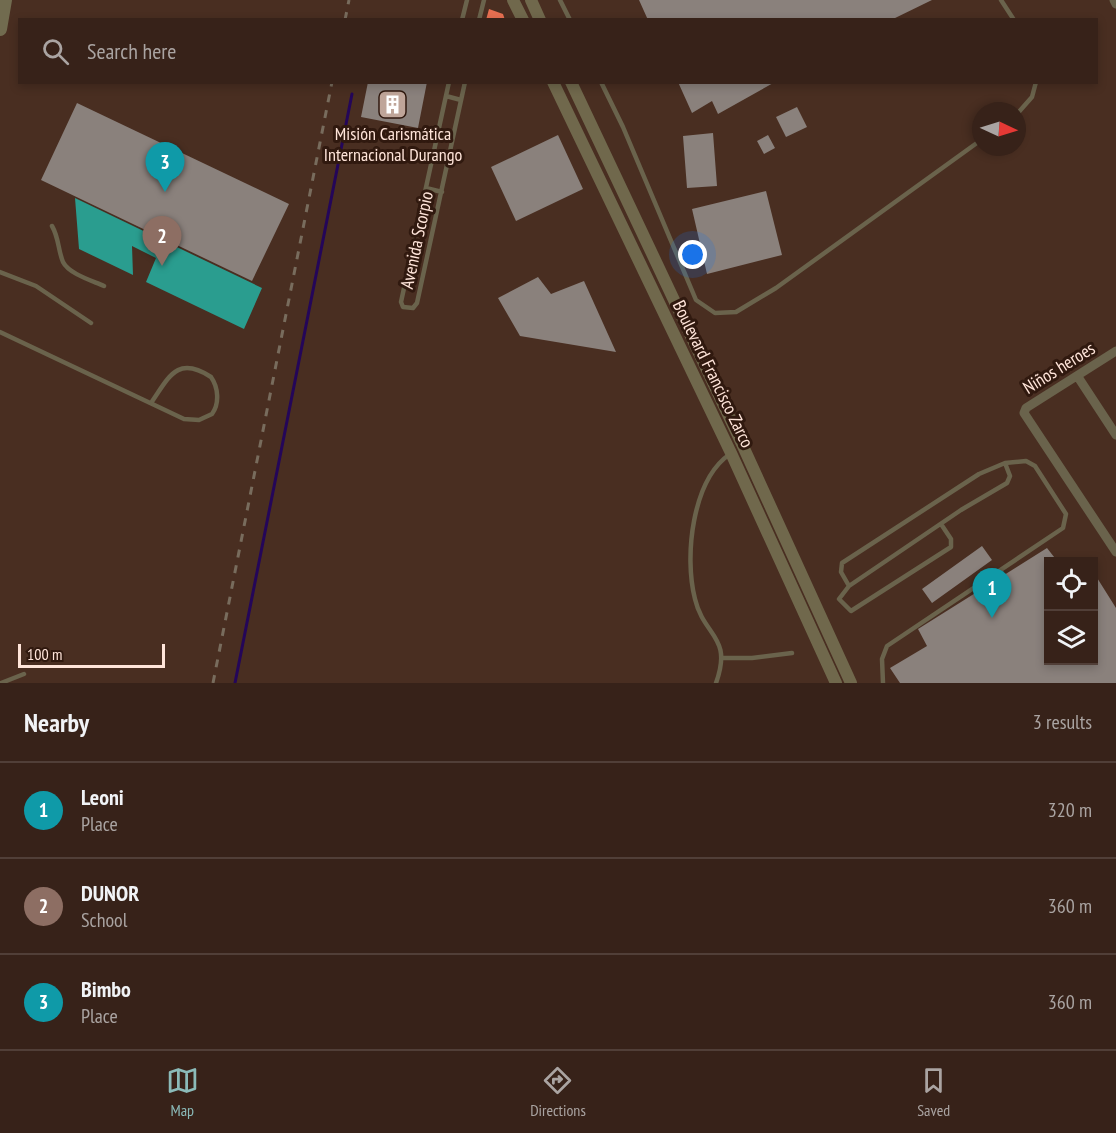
<!DOCTYPE html>
<meta charset="utf-8">
<style>
body{margin:0;font-family:"PT Sans Narrow",sans-serif;background:#3e2a22;color:#f1f3f6}
.controls{position:absolute;right:18px;bottom:18px;display:grid;overflow:hidden;border-radius:0px;box-shadow:0 3px 9px #0003}
.controls button{width:54px;height:54px;display:grid;place-items:center;padding:0;border:0;border-bottom:2px solid #513f38;background:#372219;color:#f1f3f6;font:30px sans-serif}
.compass{position:absolute;left:972px;top:102px;width:54px;height:54px;border-radius:50%;background:#372219;box-shadow:0 3px 9px #0003;rotate:94deg}
.scale{position:absolute;left:18px;bottom:15px;width:147px;box-sizing:border-box;padding-left:6px;border:3px solid #ffe5da;border-top:0;font-size:16px;line-height:21px;white-space:nowrap;color:#ffe5da;-webkit-text-stroke:4px #30190f;paint-order:stroke}
.you{position:absolute;left:693px;top:255px;width:21px;height:21px;margin:-15px;border:4px solid #fff;border-radius:50%;background:#1a73e8;box-shadow:0 0 0 9px #1a73e833}
.badge{display:grid;place-items:center;width:39px;height:39px;border-radius:50%;background:#8bbbb9;color:#fff;font-size:20px;font-weight:700}
.pin{position:absolute;translate:-50% -50px;filter:drop-shadow(0 2px 3px #0008)}
.pin::after{content:'';position:absolute;top:32px;width:21px;height:18px;background:inherit;clip-path:polygon(0 0,100% 0,50% 100%)}
.list{margin:0;padding:0;list-style:none}
h2{display:flex;justify-content:space-between;align-items:center;height:78px;margin:0;padding:0 24px;font-size:26px}
h2 small{font-size:20px;font-weight:400;color:#aaa4a2}
.list li{display:grid;grid-template-columns:39px 1fr auto;gap:18px;align-items:center;box-sizing:border-box;height:96px;padding:0 24px;border-top:2px solid #513f38}
.list b{display:block;font-size:22px;white-space:nowrap}
.list p{margin:0;font-size:20px;white-space:nowrap;color:#aaa4a2}
.list em{font-size:20px;font-style:normal;color:#aaa4a2}
.icon{flex:none;width:33px;height:33px;fill:none;stroke:currentColor;stroke-width:2;stroke-linecap:round;stroke-linejoin:round}
.map{position:relative;flex:none;width:1116px;height:683px;overflow:hidden}
.search{position:absolute;background:#372219;box-shadow:0 3px 9px #0003;left:18px;right:18px;top:18px;height:66px;display:flex;align-items:center;gap:15px;box-sizing:border-box;padding:0 21px;border-radius:0px;color:#aaa4a2;font-size:22px}
.sheet{height:366px;background:#372219}
nav{display:flex;justify-content:space-around;align-items:center;box-sizing:border-box;height:84px;border-top:2px solid #513f38;background:#372219;font-size:16px;color:#aaa4a2}
nav a{display:grid;justify-items:center;gap:3px}
nav .on{color:#8bbbb9}
.map>svg:first-child{display:block}
.shops{fill:#e76f51}
.schools{fill:#2a9d8f}
.industry{fill:#8a817c}
.lines{fill:none;stroke-linecap:round;stroke-linejoin:round}
.stream{stroke:#240659;stroke-width:3}
.lane{stroke:#6a634c;stroke-width:4.5}
.street{stroke:#6a634c;stroke-width:9}
.secondary{stroke:#70684c;stroke-width:12}
.primary{stroke:#716b4f;stroke-width:14}
.rail{stroke:#786c5d;stroke-width:3;stroke-dasharray:8 8;stroke-linecap:butt}
.labels{text-anchor:middle;stroke-width:6;stroke-linejoin:round;paint-order:stroke}
.poi-label{font-size:18px;fill:#ffe5da;stroke:#30190f}
.street-label{font-size:18px;fill:#ffe5da;stroke:#30190f}
</style>
<div class="map">
<svg width="1116" height="683" viewBox="0 0 1116 683">
<rect width="100%" height="100%" fill="#492e21"/>
<path class="shops" d="M489,9L503,14L505,20H486Z"/>
<path class="schools" d="M75,198L262,288L244,329L146,282L156,258L132,246L133,275L79,249Z"/>
<path class="industry" d="M639,0H932L891,20H648Z
M368,82H427L418,128L361,117Z
M678,82H775L718,114L712,101L692,113Z
M77,103L289,204L252,281L41,180Z
M797,107L807,127L786,137L776,117Z
M713,133L717,186L687,188L683,136Z
M558,135L583,189L516,221L491,167Z
M768,135L775,148L764,154L757,141Z
M766,191L782,255L707,274L692,209Z
M538,277L551,294L584,281L616,352L520,336L498,298Z
M982,546L992,560L932,603L922,589Z
M1047,548L1058,562H1048V660H1094V573L1116,608V683H900L890,668L927,646L918,629Z"/>
<g class="lines">
<path class="stream" d="M235,683L352,94"/>
<path class="lane" d="M560,0L570,20
M1001,0L1014,20
M462,20L467,0
M479,20L484,0
M449,82L401,302L403,307L413,308L417,303L465,82
M601,82L623,127L696,300L715,313L736,312L776,288L981,140
M446,96L461,100
M1017,114L1032,97L1036,82
M434,155L449,158
M426,188L442,192
M52,226C59,238 58,250 63,262C69,274 93,281 104,286
M0,272L36,286L91,323
M0,332L184,419L199,420L212,414C220,403 218,387 211,377C177,355 169,377 151,403
M849,586L839,599L851,611L951,547V539L941,524
M722,658H752L792,653
M1,683L24,674
M716,683C733,636 704,637 695,599C684,557 692,480 730,454
M883,683L882,659L887,646L1063,528L1066,514L1035,466L1026,461L1005,463L979,474L842,563L841,572L849,586L961,510L1007,483L1010,476L1005,463"/>
<path class="street" d="M1114,0L1116,4
M1116,351L1026,408L1024,413L1116,552
M1078,377L1116,435"/>
<path class="secondary" d="M513,0L523,20
M531,0L540,20
M553,82L731,453L836,683
M571,82L742,444L851,683"/>
<path class="primary" d="M0,29L5,0"/>
<path class="rail" d="M345,20L349,0
M213,683L332,82"/>
</g>
<defs>
<symbol id="building-square" viewBox="-11 -11 22 22"><rect x="-9" y="-9" width="18" height="18" rx="4" fill="#bfa599" stroke="#30190f"/><path d="M-4-6H4V6H1V3H-1V6H-4ZM-2.5-4.3h1.7v1.8h-1.7ZM.8-4.3h1.7v1.8H.8ZM-2.5-1h1.7V.8h-1.7ZM.8-1h1.7V.8H.8Z" fill="#fff"/></symbol>
</defs>
<g fill-rule="evenodd">
<use href="#building-square" x="376" y="88" width="33" height="33"/>
</g>
<g class="labels">
<g class="poi-label">
<text x="393" y="140">Misión Carismática<tspan x="393" dy="21">Internacional Durango</tspan></text>
</g>
<g class="street-label">
<text transform="translate(417 240) rotate(-78)" y="6">Avenida Scorpio</text>
<text transform="translate(1059 368) rotate(-32)" y="6">Niños heroes</text>
<text transform="translate(713 374) rotate(64)" y="6">Boulevard Francisco Zarco</text>
</g>
</g>
</svg>
<div class="controls">
<button><svg class="icon" aria-label="locate" viewBox="0 0 24 24"><circle cx="12" cy="12" r="6"/><path d="M12 2v4M12 18v4M2 12h4M18 12h4"/></svg></button>
<button><svg class="icon" aria-label="layers" viewBox="0 0 24 24"><path d="M12 4l9 5-9 5-9-5zM3 14l9 5 9-5"/></svg></button>
</div>
<svg class="compass" viewBox="-18 -18 36 36"><path d="M0-13l5 13h-10z" fill="#e53935"/><path d="M0 13l5-13h-10z" fill="#aaa4a2"/></svg>
<div class="scale">100 m</div>
<div class="you"></div>
<div class="pin badge" style="left:992px;top:618px;background:#0f9aa8">1</div>
<div class="pin badge" style="left:162px;top:266px;background:#8d6e63">2</div>
<div class="pin badge" style="left:165px;top:192px;background:#0f9aa8">3</div>
<div class="search"><svg class="icon" aria-label="search" viewBox="0 0 24 24"><circle cx="10" cy="10" r="6"/><path d="M15 15l6 6"/></svg>Search here</div>
</div>
<section class="sheet">
<h2>Nearby<small>3 results</small></h2>
<ul class="list">
<li><span class="badge" style="background:#0f9aa8">1</span><div><b>Leoni</b><p>Place</p></div><em>320 m</em></li>
<li><span class="badge" style="background:#8d6e63">2</span><div><b>DUNOR</b><p>School</p></div><em>360 m</em></li>
<li><span class="badge" style="background:#0f9aa8">3</span><div><b>Bimbo</b><p>Place</p></div><em>360 m</em></li>
</ul>
</section>
<nav>
<a class="on"><svg class="icon" aria-label="map" viewBox="0 0 24 24"><path d="M3 6l6-2 6 2 6-2v14l-6 2-6-2-6 2zM9 4v14M15 6v14"/></svg>Map</a>
<a><svg class="icon" aria-label="directions" viewBox="0 0 24 24"><path d="M12 3l9 9-9 9-9-9zM9 14v-3h6M13 9l2 2-2 2"/></svg>Directions</a>
<a><svg class="icon" aria-label="saved" viewBox="0 0 24 24"><path d="M7 4h10v16l-5-4-5 4z"/></svg>Saved</a>
</nav>
